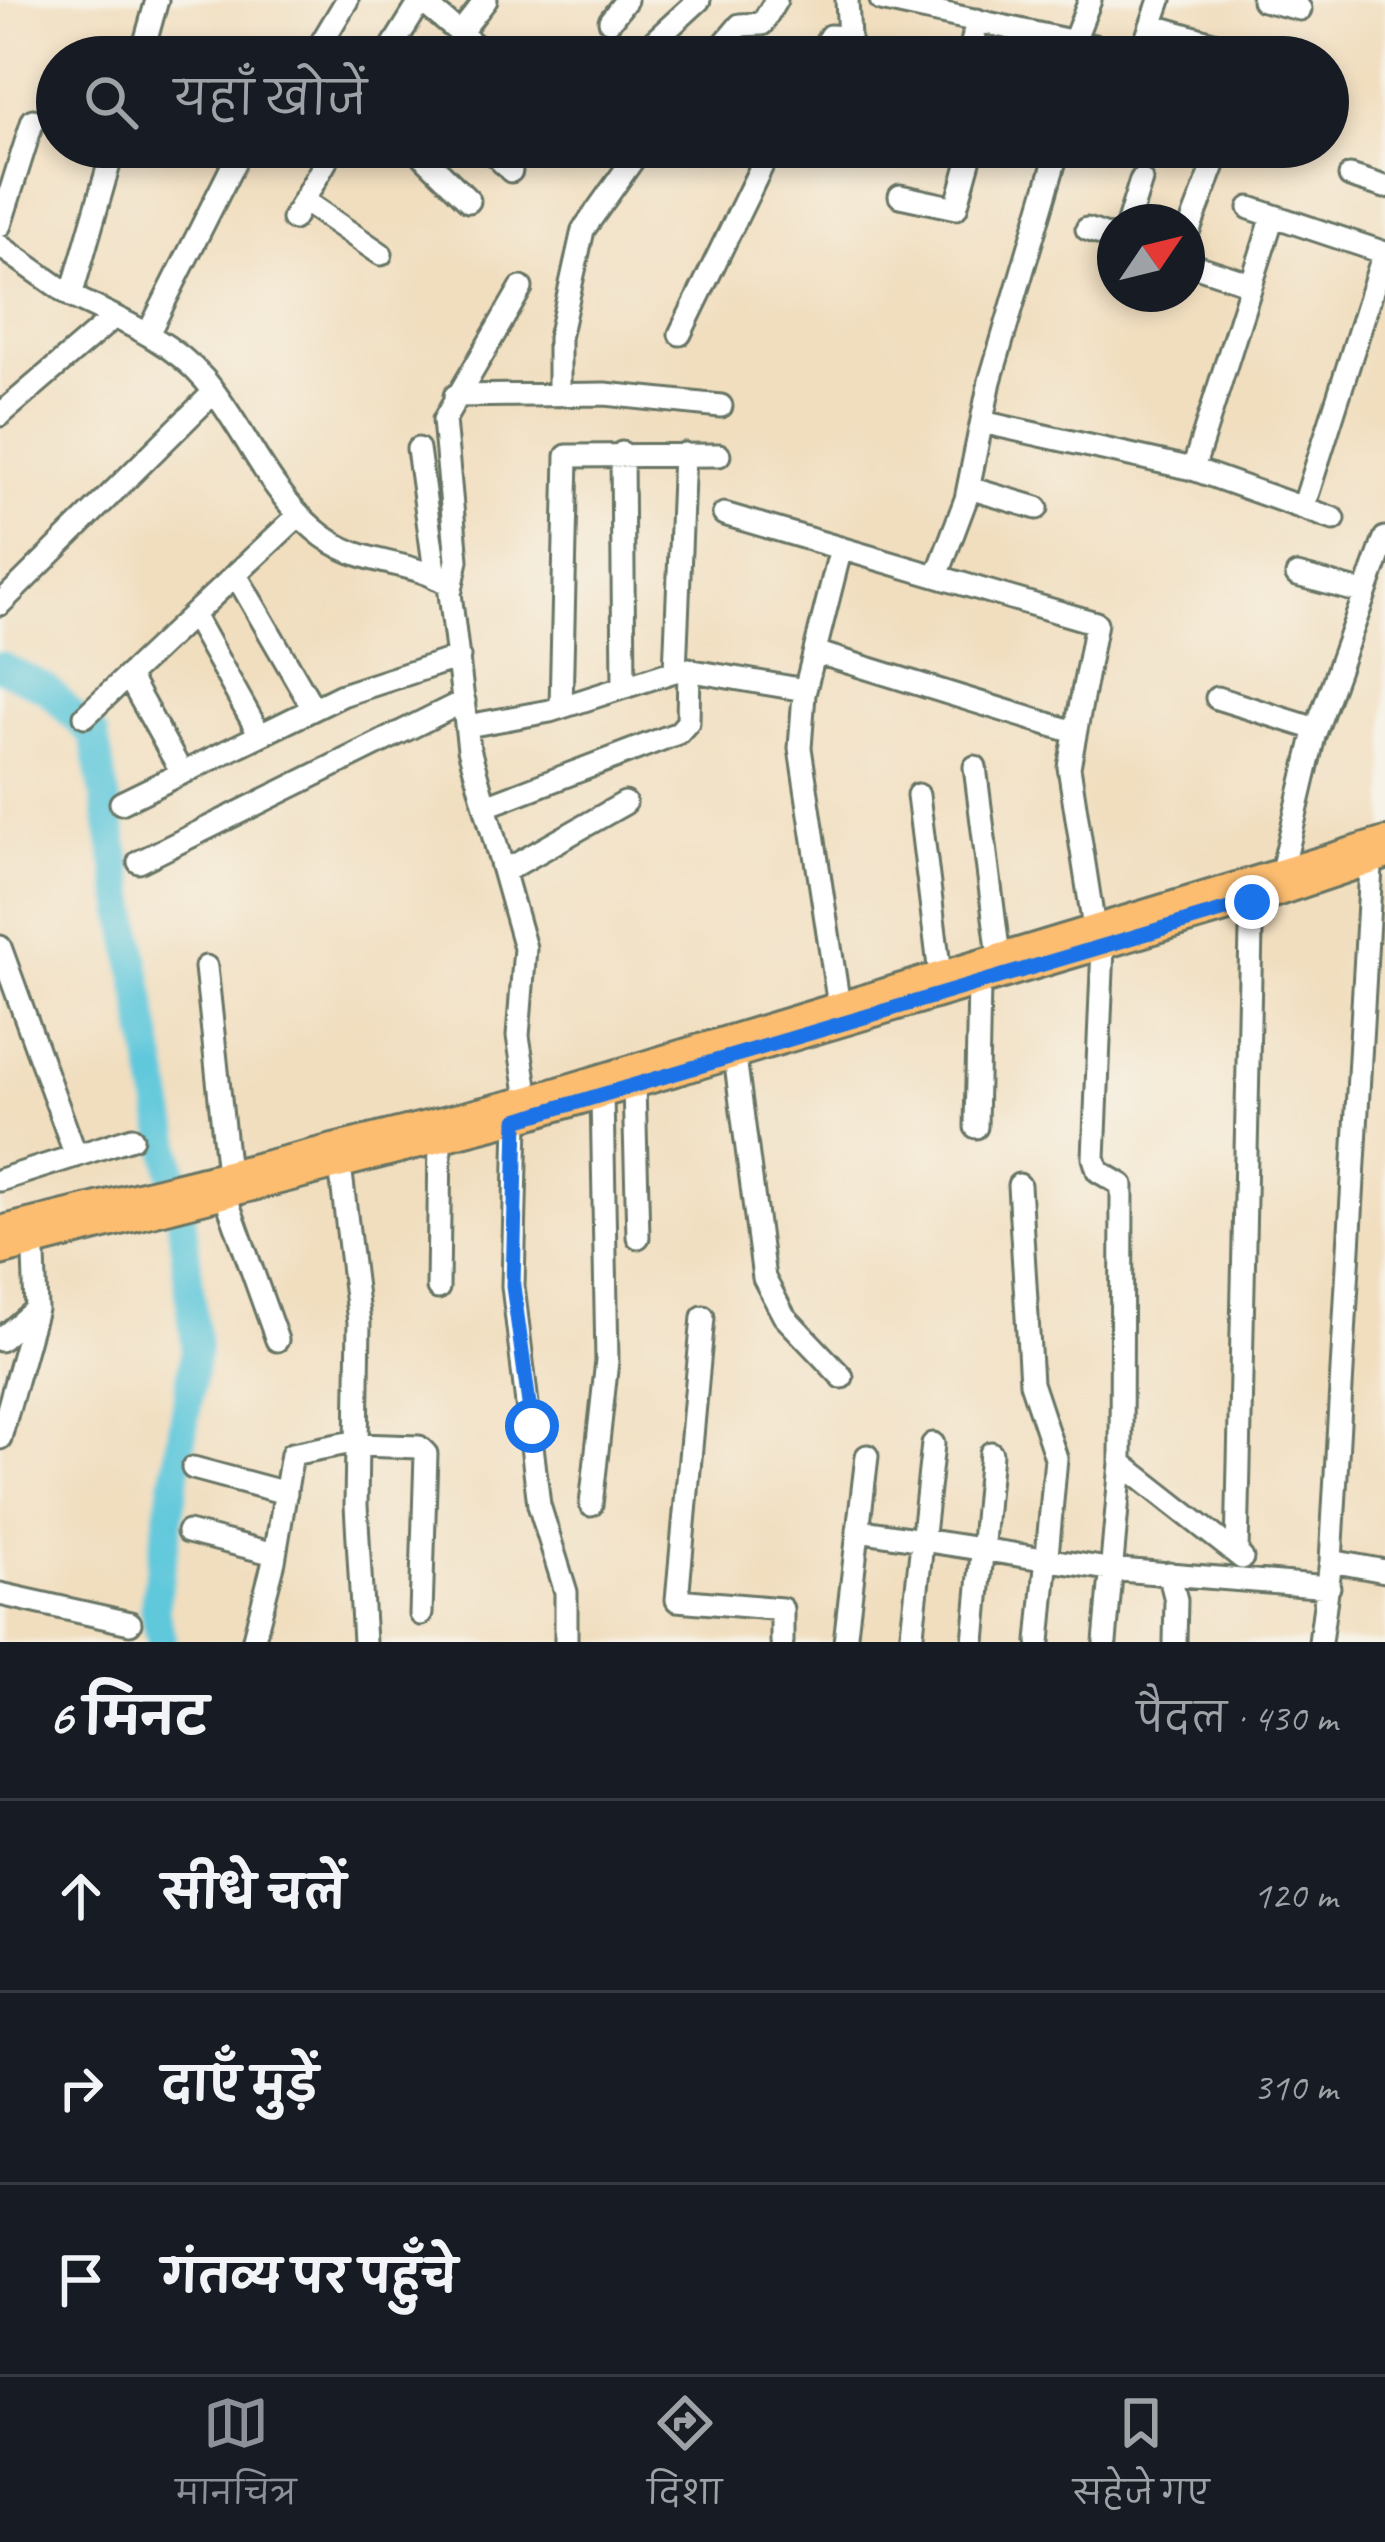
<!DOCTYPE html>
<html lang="hi">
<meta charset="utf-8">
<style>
body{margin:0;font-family:Caveat,"Playpen Sans Deva",sans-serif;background:#20242c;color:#f1f3f6}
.compass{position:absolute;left:1097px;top:204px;width:108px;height:108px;border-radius:50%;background:#171b24;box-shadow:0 6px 18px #0003;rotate:55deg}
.stop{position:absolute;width:36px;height:36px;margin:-27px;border:9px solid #1a73e8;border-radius:50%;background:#fff}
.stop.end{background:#1a73e8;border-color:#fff;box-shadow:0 3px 12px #0008}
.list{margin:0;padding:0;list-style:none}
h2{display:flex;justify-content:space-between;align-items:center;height:156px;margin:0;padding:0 48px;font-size:51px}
h2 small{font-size:39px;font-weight:400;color:#9ea1a6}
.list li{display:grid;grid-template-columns:78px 1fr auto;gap:36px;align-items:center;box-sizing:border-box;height:192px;padding:0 48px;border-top:3px solid #363941}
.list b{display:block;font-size:45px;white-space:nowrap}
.list em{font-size:39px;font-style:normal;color:#9ea1a6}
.icon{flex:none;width:66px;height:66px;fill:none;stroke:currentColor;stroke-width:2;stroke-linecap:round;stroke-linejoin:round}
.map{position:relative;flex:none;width:1385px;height:1642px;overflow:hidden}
.search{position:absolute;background:#171b24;box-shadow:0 6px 18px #0003;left:36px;right:36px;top:36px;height:132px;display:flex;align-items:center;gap:30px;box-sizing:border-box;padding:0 42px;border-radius:66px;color:#9ea1a6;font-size:45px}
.sheet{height:732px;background:#171b24}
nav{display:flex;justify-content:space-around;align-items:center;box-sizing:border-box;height:168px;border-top:3px solid #363941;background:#171b24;font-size:33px;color:#9ea1a6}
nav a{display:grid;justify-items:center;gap:6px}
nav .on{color:#8c9099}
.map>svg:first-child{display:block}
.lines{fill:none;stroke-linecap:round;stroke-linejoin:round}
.river{stroke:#5fc8db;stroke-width:30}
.minor-casing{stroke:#687565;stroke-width:27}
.major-casing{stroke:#687565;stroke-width:30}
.minor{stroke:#fff;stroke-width:21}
.major{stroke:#fcbd6f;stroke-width:24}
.route{stroke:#1a73e8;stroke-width:15}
</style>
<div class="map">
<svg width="1385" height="1642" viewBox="0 0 1385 1642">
<rect width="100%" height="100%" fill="#f7f3e8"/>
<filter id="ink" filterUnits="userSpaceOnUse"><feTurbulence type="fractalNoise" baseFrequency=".00833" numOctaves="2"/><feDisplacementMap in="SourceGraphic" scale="24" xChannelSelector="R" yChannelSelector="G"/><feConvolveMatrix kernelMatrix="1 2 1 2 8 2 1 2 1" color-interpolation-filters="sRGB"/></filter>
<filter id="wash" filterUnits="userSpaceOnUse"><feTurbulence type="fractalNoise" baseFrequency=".004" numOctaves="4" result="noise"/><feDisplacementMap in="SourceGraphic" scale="48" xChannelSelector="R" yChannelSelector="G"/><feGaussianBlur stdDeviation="2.7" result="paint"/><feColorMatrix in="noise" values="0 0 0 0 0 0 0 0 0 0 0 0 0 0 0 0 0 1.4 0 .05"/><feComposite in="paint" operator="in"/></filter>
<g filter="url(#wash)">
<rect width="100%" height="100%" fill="#f1debf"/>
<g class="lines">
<path class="river" d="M0,666L47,689L94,736L182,1223L196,1347L154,1609L162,1642"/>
</g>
</g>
<g filter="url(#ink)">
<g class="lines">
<defs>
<path id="minor" d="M420,0L489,57
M847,0L850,57
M881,0L1140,56
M1263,0L1300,9
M610,21L626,0
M1151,25L1261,57
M460,33L486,0
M1074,41L1090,0
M144,45L179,57
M141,57L157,0
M313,57L347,0
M386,57L421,1
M637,57L699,0
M713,57L740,25L762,24L776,0
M818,57L830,36L849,37
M969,57L977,20
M1140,57L1160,0
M114,147L71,296C118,319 169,339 204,379C244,426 265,487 314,529C359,569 409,557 449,585L469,749L525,948L518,1036L528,1099
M414,147L469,201
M487,147L511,171
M841,149L842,147
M1350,176L1385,187
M900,196L956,208L973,147
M304,201L381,254
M1250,208L1385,253
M293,219L334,147
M1128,222L1141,180
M0,225L33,120
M1087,229L1115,239
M1187,235L1221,147
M0,246L71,296
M1187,263L1251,284
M148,334L242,147
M680,334L771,147
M559,395V338L583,230L642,147
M455,396L605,394L721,406
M0,415L114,317
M982,422L1193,469L1334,519
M418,449L436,578
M622,453L624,687
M1193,469L1273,216
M969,488L1037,508
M1303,508L1384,253
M724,514L1096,623L1069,767L1094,928
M236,575L313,708
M1297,575L1365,593
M937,576L966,499L990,381L1059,147
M451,590L457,560L444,420L521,288
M0,604L213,393
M193,615L260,735
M815,652L1074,732
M675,671L684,454
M128,676L182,773
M1217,698L1316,729
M561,707L567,456L719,455
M85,716L299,515
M467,726L550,711L681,669L805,690
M975,767L999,957
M918,795L940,975
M121,803L342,695L459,657
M486,806L678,733L688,722L689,669
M139,862L464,701
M505,871L625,803
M1282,871L1314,736L1385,538
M0,947L76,1156
M1103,947L1094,1158L1098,1171L1122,1185L1121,1463L1105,1642
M206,967L228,1174
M839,1006L800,748L804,694L841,548
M735,1057L764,1278L784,1316L842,1377
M634,1086L638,1237
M517,1120L513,1286L539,1505L566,1592V1642
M976,1127L979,985
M340,1165L359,1322L356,1505L364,1642
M0,1180L132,1138
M1019,1185L1031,1383L1056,1458L1039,1642
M225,1195L277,1340
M438,1288L440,1139
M703,1317L677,1600L782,1609V1642
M0,1340L36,1309
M0,1438L36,1309L33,1228
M358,1445L419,1447L426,1454L421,1614
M1121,1463L1242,1558
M193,1468L286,1493
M591,1505L607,1361L602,1095
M858,1530L1108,1569L1329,1587
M188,1532L275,1554
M1237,1552L1252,887
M1331,1561L1385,1571
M1169,1573L1176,1600L1175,1642
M0,1594L130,1623
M253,1642L274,1561L292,1454L358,1441
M845,1642L867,1456
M911,1642L933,1444
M974,1642L991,1453
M1320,1642L1331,1561L1372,850"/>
<path id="major" d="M0,1229L528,1099L1385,840
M0,1253L517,1120L1252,902L1385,857"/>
</defs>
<use href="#minor" class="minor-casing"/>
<use href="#major" class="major-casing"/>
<use href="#minor" class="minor"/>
<use href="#major" class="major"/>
</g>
</g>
<g class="lines" filter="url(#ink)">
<path class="route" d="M532,1426L513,1286L517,1120L1252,902"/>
</g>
</svg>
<svg class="compass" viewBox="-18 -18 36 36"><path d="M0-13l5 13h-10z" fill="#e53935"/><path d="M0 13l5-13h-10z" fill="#9ea1a6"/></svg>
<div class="stop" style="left:532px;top:1426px"></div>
<div class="stop end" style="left:1252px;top:902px"></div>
<div class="search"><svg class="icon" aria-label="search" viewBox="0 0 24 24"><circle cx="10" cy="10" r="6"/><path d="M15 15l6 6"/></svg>यहाँ खोजें</div>
</div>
<section class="sheet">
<h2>6 मिनट<small>पैदल · 430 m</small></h2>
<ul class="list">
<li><svg class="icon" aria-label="ahead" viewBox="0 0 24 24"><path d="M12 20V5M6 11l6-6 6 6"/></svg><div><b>सीधे चलें</b></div><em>120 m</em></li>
<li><svg class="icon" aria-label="right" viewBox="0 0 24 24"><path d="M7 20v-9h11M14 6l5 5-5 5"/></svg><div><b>दाएँ मुड़ें</b></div><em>310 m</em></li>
<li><svg class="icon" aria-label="arrive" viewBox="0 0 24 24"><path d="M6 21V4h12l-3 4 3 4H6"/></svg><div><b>गंतव्य पर पहुँचे</b></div></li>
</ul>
</section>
<nav>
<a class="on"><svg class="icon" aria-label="map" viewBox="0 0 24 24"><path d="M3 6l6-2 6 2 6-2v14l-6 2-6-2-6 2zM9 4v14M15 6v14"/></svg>मानचित्र</a>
<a><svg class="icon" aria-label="directions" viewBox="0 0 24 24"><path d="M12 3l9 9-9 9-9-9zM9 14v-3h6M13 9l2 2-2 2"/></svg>दिशा</a>
<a><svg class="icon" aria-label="saved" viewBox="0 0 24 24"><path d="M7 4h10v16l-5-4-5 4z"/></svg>सहेजे गए</a>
</nav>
